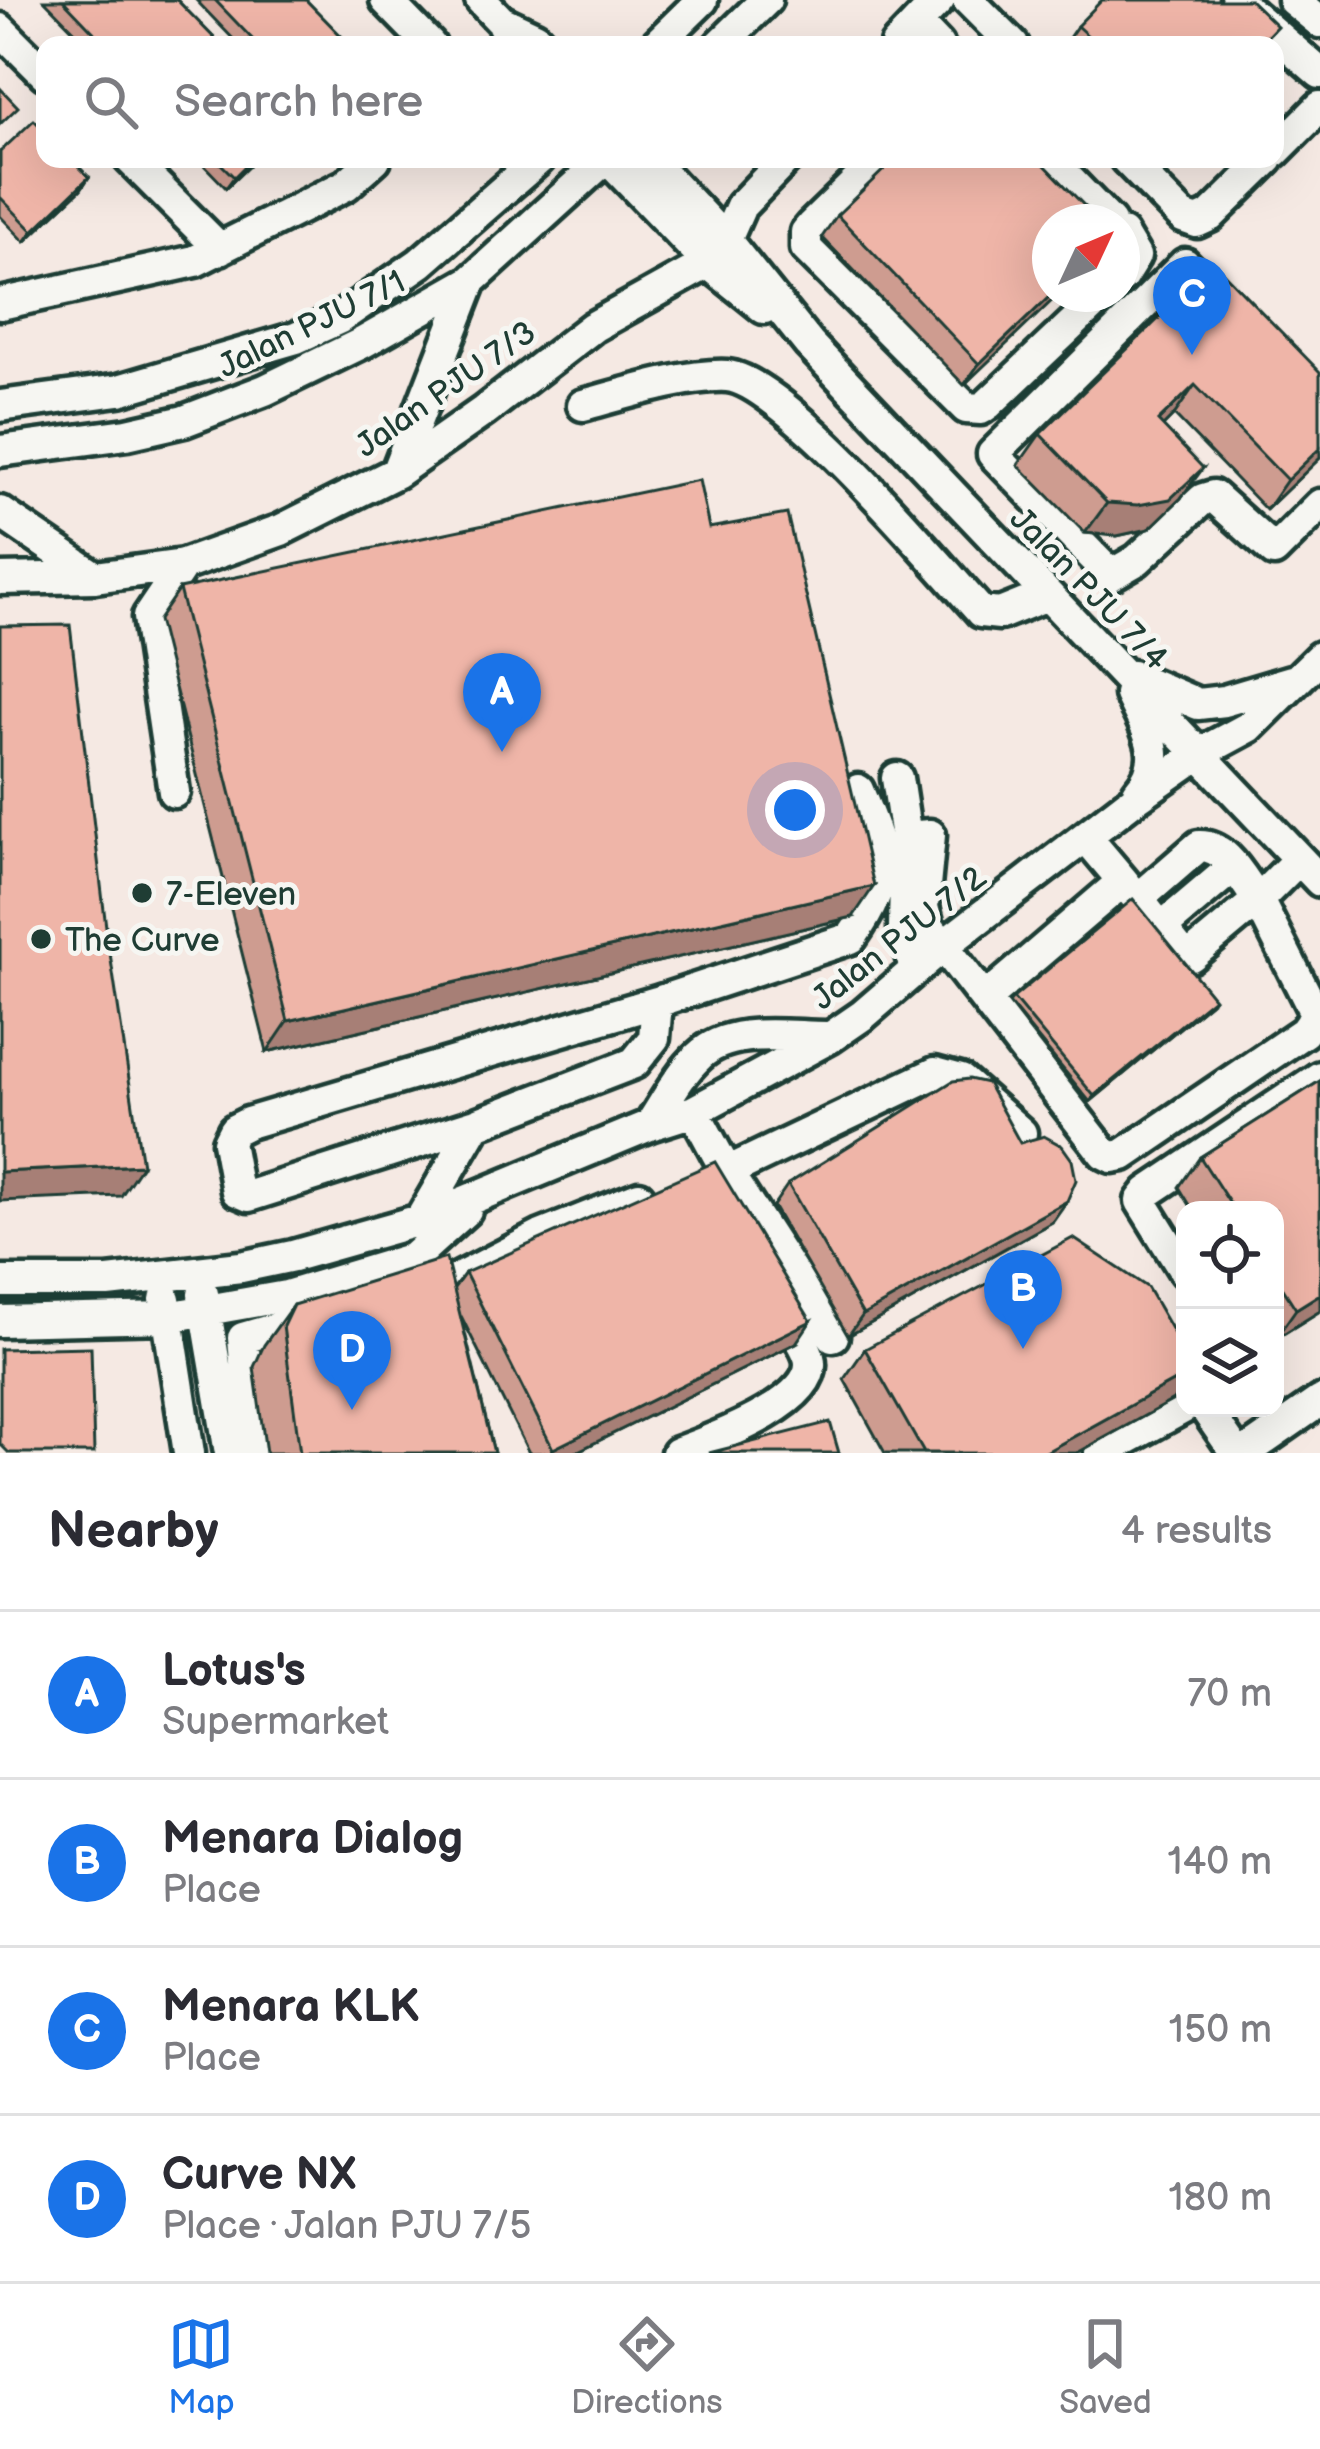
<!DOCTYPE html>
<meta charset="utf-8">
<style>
body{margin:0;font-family:"Balsamiq Sans",sans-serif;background:#f7f7f7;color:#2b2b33}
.controls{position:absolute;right:36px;bottom:36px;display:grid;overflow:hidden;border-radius:24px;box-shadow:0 12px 48px #0002}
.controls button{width:108px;height:108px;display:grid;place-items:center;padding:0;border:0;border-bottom:3px solid #e1e1e2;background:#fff;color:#2b2b33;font:60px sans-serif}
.compass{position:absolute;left:1032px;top:204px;width:108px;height:108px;border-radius:50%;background:#fff;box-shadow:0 12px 48px #0002;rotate:46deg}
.you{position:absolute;left:795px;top:810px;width:42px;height:42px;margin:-30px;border:9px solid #fff;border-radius:50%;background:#1a73e8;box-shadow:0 0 0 18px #1a73e833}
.badge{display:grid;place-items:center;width:78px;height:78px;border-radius:50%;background:#1a73e8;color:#fff;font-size:39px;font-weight:700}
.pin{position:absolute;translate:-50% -99px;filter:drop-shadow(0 3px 6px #0008)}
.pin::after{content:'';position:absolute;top:63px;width:42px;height:36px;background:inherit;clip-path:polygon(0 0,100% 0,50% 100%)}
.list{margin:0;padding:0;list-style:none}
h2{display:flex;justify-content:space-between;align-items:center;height:156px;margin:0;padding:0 48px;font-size:51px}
h2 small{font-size:39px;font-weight:400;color:#7c7c81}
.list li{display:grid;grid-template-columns:78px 1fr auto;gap:36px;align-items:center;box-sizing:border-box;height:168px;padding:0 48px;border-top:3px solid #e1e1e2}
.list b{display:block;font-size:45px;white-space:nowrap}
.list p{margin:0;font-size:39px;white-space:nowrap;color:#7c7c81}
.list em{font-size:39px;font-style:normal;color:#7c7c81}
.icon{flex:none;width:66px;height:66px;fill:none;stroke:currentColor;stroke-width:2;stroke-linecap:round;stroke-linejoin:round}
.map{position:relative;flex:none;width:1320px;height:1453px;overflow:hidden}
.search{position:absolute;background:#fff;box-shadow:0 12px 48px #0002;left:36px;right:36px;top:36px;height:132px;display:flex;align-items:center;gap:30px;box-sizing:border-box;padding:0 42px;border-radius:24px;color:#7c7c81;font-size:45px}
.sheet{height:828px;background:#fff}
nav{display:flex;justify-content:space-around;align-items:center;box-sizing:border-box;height:168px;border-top:3px solid #e1e1e2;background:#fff;font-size:33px;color:#7c7c81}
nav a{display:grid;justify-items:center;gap:6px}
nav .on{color:#1a73e8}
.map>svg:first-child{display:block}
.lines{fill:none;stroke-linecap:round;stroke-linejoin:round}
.minor-casing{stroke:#1f3d34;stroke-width:39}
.minor{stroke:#f6f6f2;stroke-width:30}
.wall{fill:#ce9c90;stroke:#1f3d34;stroke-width:3}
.shaded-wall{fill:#a77f76;stroke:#1f3d34;stroke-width:3}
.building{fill:#efb5a8;stroke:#1f3d34;stroke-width:3}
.poi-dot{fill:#1f3d34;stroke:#f6f6f2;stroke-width:4.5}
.labels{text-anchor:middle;stroke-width:10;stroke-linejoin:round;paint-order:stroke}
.street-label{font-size:33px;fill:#1f3d34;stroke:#f6f6f2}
.poi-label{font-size:33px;fill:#1f3d34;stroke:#f6f6f2;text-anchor:start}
</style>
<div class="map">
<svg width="1320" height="1453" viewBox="0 0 1320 1453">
<rect width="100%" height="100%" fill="#f5e9e3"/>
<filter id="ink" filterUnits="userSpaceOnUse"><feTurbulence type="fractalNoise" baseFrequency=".00833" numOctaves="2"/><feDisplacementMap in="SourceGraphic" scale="24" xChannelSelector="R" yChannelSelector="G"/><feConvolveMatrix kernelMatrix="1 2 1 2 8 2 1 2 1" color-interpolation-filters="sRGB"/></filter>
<g filter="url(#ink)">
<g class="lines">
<defs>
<path id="minor" d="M386,0L430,45
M481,0L501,21L512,45
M968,0L1013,45
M1236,0L1320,73
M1293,0L1320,22
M501,21L535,37L542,45
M917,23L938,45
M0,29L45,74
M656,45L702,0
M720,45L766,0
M896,45L939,0
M1275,152L1320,107
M130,159L220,249
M608,159L708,263L764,308
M649,159L727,242L809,344L1320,881
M880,159L811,226L806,232V248L966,408L981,409L988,404L1104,294
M1049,159L1110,222
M1126,159L1183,217L1197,222L1210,216L1268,159
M1122,234L1135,256L1122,277
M726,240L741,206L786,159
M0,304L195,261L346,185L375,159
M1226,306L1185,264L993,454L1111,575L1137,560L1203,499L1213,496L1274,551L1320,505
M583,405C624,394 686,374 727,376C783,380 938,565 981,612L1000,614L1047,595
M0,406L119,390L296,338L340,318L420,263L539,159
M0,451L127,434L184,421L265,390L362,343L471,281L605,159
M397,471L471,281
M0,512L95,577
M0,579L95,577L183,565L281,530L397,472L484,411L593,327L708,263
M1132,676L1198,704L1224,701L1291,681
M1130,694C1147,731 1168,757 1138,792
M897,778L906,837L904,928L915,970
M174,792L148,617L183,565
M906,837L930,835L923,907L928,926L1104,1153L1112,1157L1123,1155L1304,1032L1316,1015L1258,900L1299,859
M1123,881L1183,955L1191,956L1258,900C1242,879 1227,845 1199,846L1138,899
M1161,928L1233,867
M985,999L1123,881L1086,837
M657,1002L248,1123L234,1130L228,1142L237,1191L249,1196L476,1124L634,1063L654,1038L657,1002L851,938C894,877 884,853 858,790
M694,1111L727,1172L833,1336
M650,1125C665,1103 679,1074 699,1056C730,1026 787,1037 826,1037
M727,1172L935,1073L961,1080L1021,1133
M420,1220L476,1124
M1185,1272L1141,1201L1148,1192L1320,1077
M0,1282H108L241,1267L293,1256L420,1220L650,1125L694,1111L831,1037L863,1015L943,946L1129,803L1199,754L1249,727L1320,657
M203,1294L230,1453
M165,1299L189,1453
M443,1317L440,1304L446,1285L541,1236L639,1197
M0,1321L168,1317L286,1296L413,1258L466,1210
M1205,1408L1236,1453
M253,1453L243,1338L311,1318
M677,1453C708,1441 822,1401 809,1357C804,1340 788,1322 780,1307
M1101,1453L1185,1407
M1245,1453L1320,1401"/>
</defs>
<use href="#minor" class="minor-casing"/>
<use href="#minor" class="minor"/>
</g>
<path class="wall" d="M44,0H177L221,45H88Z
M196,0H306L350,45H239Z
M1077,26L1264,45H1064Z
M0,152L89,177L81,189L25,242L0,216Z
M198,159H256L226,188Z
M837,215L1050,294L964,385L822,237Z
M1215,264L1320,458L1266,510L1174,415L1163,426L1181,498L1149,529L1117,536L1085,533L1018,465L1040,434Z
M179,589L853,917L267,1052L158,620Z
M1013,998L1210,1003L1090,1102L1009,1003Z
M1320,1081V1311L1275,1339V1210H1193L1179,1187L1200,1157Z
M1020,1143L1052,1222L848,1336L773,1206L788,1184Z
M465,1273L796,1343L574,1453H529L461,1316L494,1453H266L254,1367L264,1345L293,1305L454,1288Z
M865,1349L1173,1400L1077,1453H885L844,1379Z"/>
<path class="shaded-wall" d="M252,159H256L226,188L234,177Z
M89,177L81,189L25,242L33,231Z
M1052,294H1059L964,385L979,364Z
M1195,385L1174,415L1137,452L1158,421Z
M1320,448V458L1266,510L1287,480Z
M1203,468L1181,498L1149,529L1117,536L1085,533L1107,503Z
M874,886L853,917L267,1052L288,1021Z
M1214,998L1210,1003L1090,1102L1094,1096Z
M142,1165L121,1196L0,1201V1172Z
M1067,1201L1052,1222L848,1336L863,1315Z
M1320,1294V1311L1275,1339L1296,1309Z
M811,1321L796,1343L574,1453H551L553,1449Z
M1185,1375V1383L1173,1400L1077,1453H1044Z"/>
<path class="building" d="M63,0H177L221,45H106Z
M215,0H306L350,45H258Z
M1102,0H1250L1277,26L1259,45H1098L1077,26Z
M0,88L18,107L0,124Z
M34,120L45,131V159H71L89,177L33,231L0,197V152Z
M216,159H252L234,177Z
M895,159H1039L1100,222H1050V294H1052L979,364L837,215Z
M1215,264L1320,372V448L1287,480L1195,385L1158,421L1203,468L1170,499L1138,505L1107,503L1040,434Z
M699,480L709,528L787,514L874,886L288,1021L179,589Z
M70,625L106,927L142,1165L0,1172V626Z
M1133,899L1214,998L1094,1096L1013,998Z
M969,1079L987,1083L1020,1143L1044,1136L1062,1146L1072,1160L1076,1180L1067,1201L863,1315L788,1184L953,1081Z
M1320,1081V1294L1296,1309L1275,1276V1210H1234L1200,1157Z
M715,1162L811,1321L553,1449L465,1273Z
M1073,1238L1147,1287L1185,1353V1375L1044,1453H924L865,1349Z
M446,1258L494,1453H300L283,1326L293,1305Z
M91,1347L94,1453H9L0,1444V1349Z
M830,1422L839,1453H709Z"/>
</g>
<g class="poi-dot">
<circle cx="142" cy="893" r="12"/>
<circle cx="41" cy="939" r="12"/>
</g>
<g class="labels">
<g class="street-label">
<text transform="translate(311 323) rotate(-26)" y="12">Jalan PJU 7/1</text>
<text transform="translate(445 388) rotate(-35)" y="12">Jalan PJU 7/3</text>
<text transform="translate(1090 588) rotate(46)" y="12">Jalan PJU 7/4</text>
<text transform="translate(898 937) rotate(-38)" y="12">Jalan PJU 7/2</text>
</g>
<g class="poi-label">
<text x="166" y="905">7-Eleven</text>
<text x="65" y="951">The Curve</text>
</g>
</g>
</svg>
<div class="controls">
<button><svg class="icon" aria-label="locate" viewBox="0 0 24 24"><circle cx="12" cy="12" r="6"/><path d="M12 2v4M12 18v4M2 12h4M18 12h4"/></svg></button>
<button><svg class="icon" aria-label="layers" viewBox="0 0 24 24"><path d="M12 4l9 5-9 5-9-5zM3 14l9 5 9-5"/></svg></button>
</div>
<svg class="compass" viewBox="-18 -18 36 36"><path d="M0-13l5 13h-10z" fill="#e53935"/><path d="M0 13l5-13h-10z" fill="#7c7c81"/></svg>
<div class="you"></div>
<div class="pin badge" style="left:502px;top:752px">A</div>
<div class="pin badge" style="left:1023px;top:1349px">B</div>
<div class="pin badge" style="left:1192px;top:355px">C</div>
<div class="pin badge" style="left:352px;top:1410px">D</div>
<div class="search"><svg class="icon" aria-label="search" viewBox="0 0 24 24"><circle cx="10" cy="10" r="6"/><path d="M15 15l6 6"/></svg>Search here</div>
</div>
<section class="sheet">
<h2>Nearby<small>4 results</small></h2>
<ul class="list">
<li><span class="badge">A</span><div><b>Lotus's</b><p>Supermarket</p></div><em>70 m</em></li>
<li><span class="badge">B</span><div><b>Menara Dialog</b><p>Place</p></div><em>140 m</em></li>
<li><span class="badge">C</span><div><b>Menara KLK</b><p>Place</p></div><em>150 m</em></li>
<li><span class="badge">D</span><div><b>Curve NX</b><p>Place · Jalan PJU 7/5</p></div><em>180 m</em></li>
</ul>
</section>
<nav>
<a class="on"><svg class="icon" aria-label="map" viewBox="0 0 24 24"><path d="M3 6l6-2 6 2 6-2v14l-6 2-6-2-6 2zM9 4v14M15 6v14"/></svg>Map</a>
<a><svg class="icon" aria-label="directions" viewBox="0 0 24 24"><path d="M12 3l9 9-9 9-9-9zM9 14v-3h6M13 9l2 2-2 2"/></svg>Directions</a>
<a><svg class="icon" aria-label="saved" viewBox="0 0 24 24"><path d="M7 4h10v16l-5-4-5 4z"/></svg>Saved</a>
</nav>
